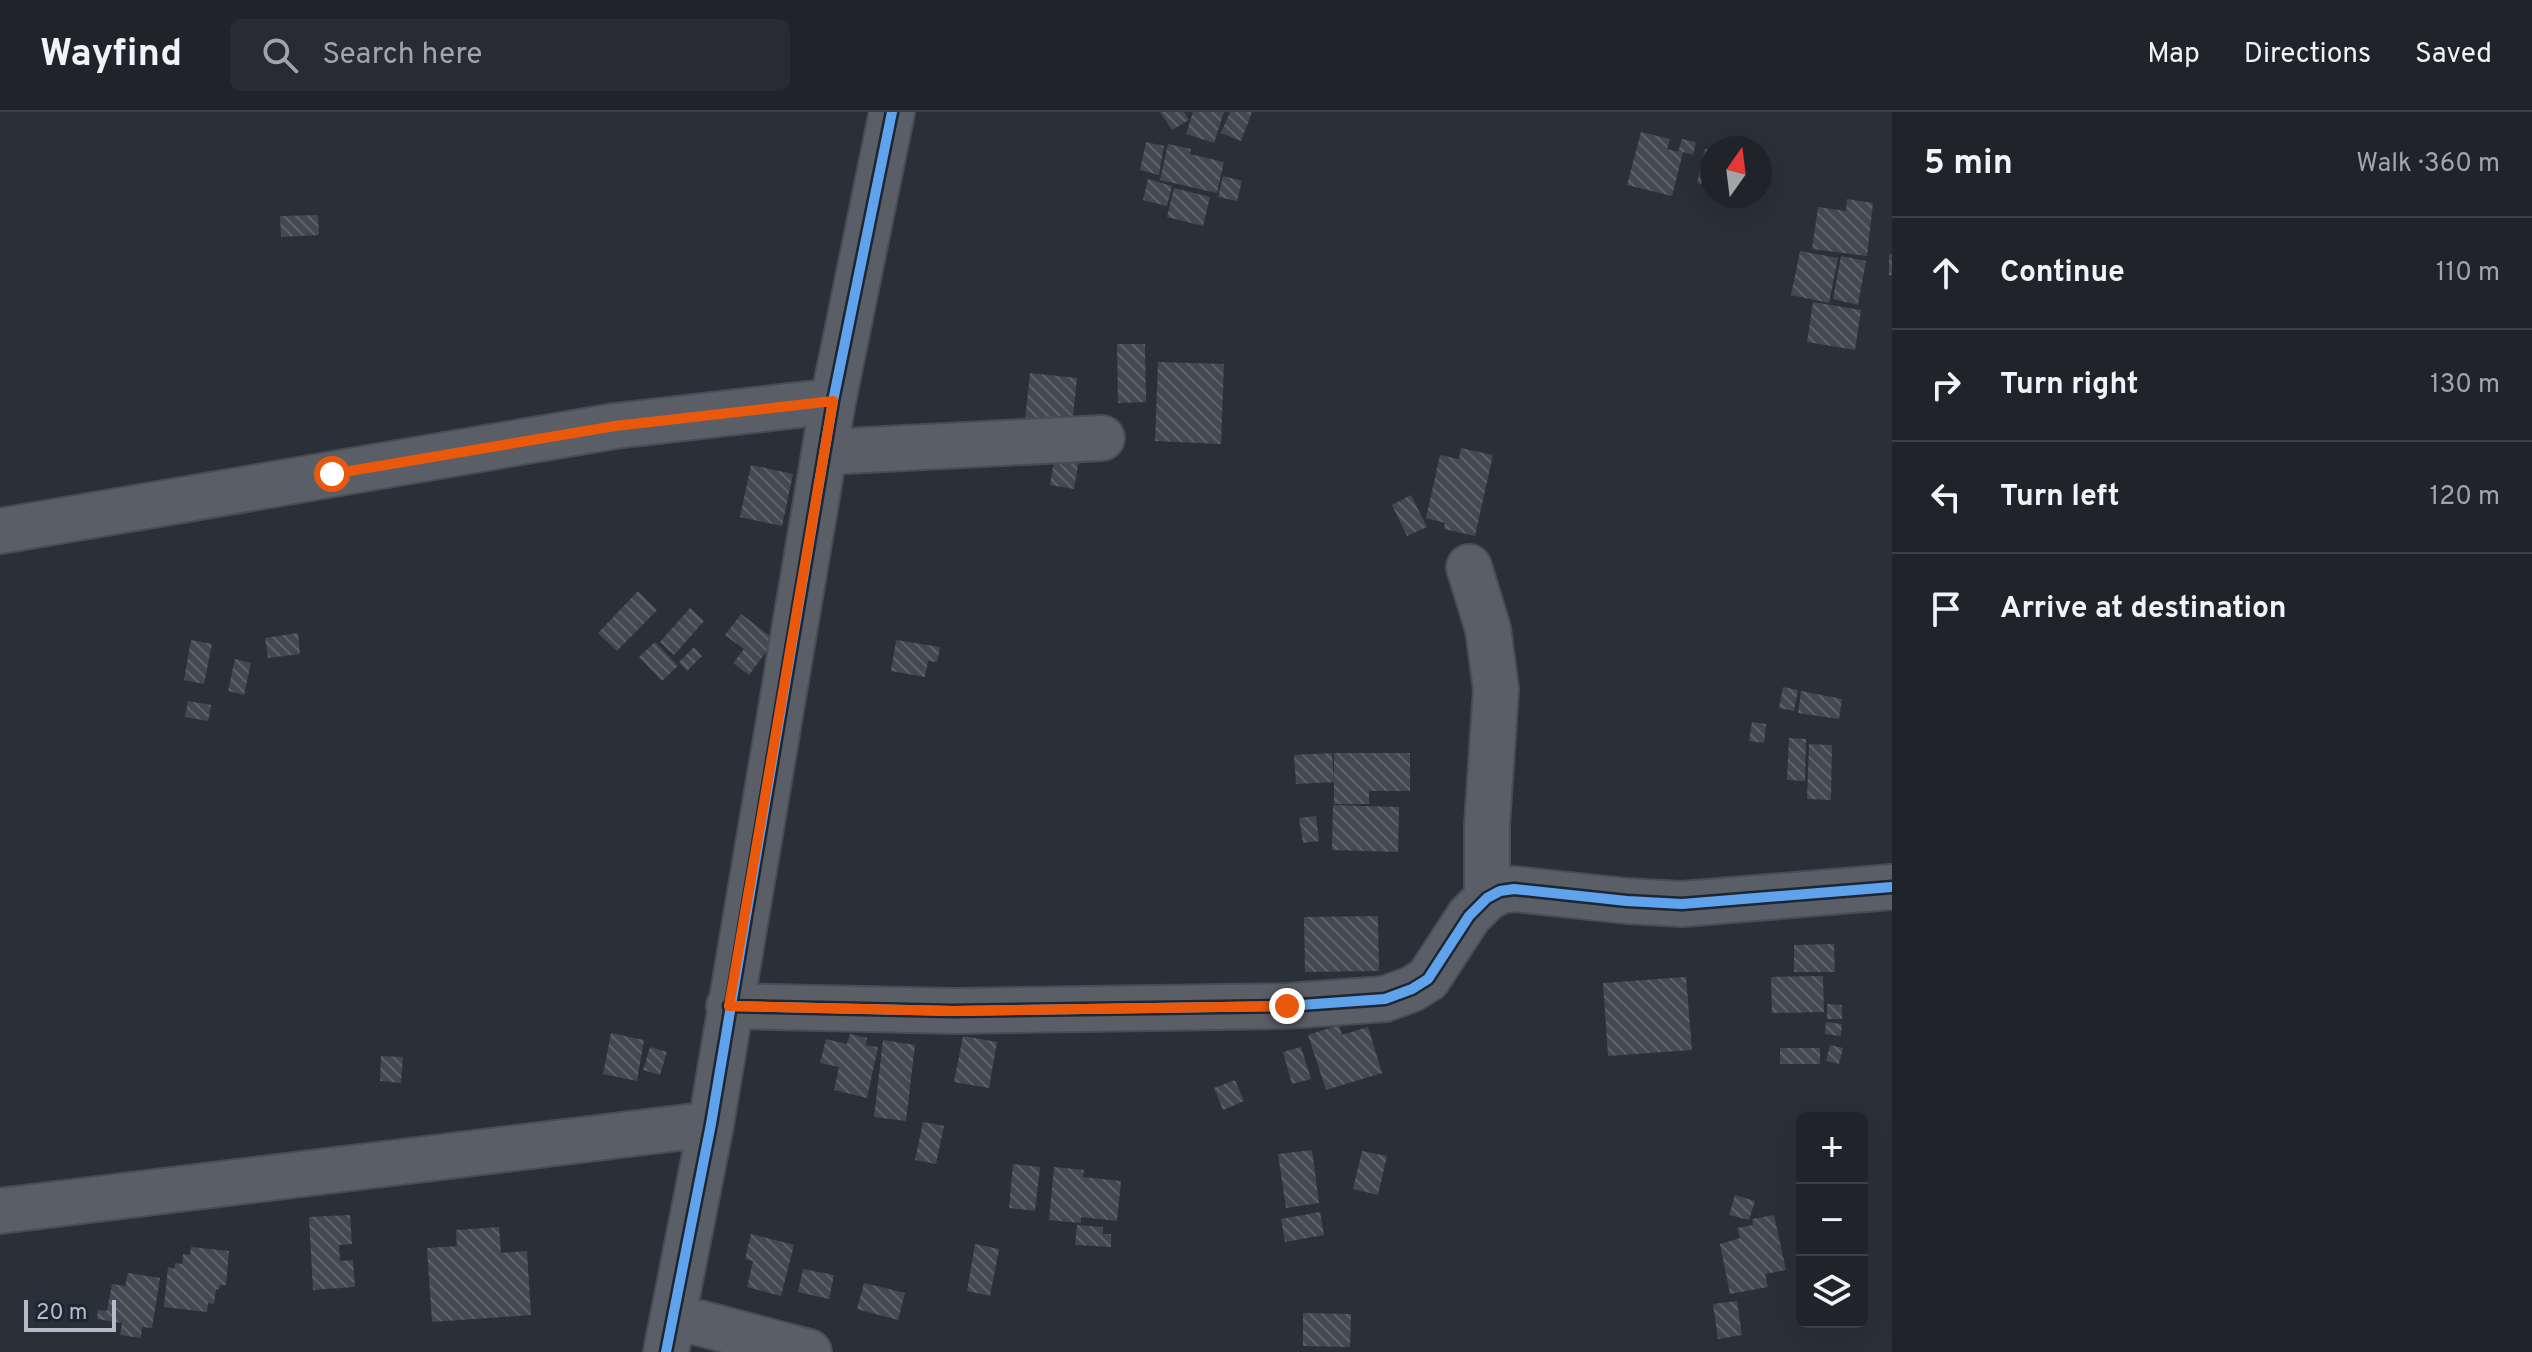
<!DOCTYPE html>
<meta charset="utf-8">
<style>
body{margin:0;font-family:Overpass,sans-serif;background:#282c32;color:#f1f3f6}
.controls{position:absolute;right:24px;bottom:24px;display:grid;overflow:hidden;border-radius:12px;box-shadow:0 8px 32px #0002}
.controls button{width:72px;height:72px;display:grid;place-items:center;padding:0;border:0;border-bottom:2px solid #3d4147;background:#20242a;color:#f1f3f6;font:40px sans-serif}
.compass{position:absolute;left:1700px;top:24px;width:72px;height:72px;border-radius:50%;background:#20242a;box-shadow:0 8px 32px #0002;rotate:14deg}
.scale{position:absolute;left:24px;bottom:20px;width:92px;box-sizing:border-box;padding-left:8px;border:4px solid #b4bcc9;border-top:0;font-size:22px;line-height:28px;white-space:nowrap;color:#b4bcc9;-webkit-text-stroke:6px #1d2633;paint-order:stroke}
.stop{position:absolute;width:24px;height:24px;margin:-18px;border:6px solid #ea580c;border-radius:50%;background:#fff}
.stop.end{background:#ea580c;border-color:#fff;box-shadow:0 2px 8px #0008}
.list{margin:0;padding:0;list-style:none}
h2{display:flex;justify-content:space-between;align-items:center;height:104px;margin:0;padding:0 32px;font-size:34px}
h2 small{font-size:26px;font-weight:400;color:#a2a4a8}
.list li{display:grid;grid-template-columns:52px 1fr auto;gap:24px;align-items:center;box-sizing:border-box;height:112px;padding:0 32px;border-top:2px solid #3d4147}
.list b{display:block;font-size:30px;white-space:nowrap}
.list em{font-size:26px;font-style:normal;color:#a2a4a8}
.icon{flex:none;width:44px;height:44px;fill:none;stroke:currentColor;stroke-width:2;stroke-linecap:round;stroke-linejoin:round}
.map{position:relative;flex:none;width:1892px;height:1240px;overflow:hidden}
header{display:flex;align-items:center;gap:48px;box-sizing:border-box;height:112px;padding:0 40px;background:#20242a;border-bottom:2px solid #3d4147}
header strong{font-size:38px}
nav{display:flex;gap:44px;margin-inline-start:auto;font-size:28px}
.search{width:560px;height:72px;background:#282c32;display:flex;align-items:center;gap:20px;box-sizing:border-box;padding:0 28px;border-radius:12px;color:#a2a4a8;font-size:30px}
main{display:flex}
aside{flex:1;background:#20242a}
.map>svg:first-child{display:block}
.building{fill:url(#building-back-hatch)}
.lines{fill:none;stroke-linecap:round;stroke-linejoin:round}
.minor-casing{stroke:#484c53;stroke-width:48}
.minor{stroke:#5a5e66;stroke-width:44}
.cycleway-casing{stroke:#1d2633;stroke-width:15}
.cycleway{stroke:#60a3ed;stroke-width:10}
.route{stroke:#ea580c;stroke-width:10}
</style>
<header>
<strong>Wayfind</strong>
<div class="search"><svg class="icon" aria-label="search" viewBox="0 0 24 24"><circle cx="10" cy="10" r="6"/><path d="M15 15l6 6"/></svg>Search here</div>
<nav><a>Map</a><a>Directions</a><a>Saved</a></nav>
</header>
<main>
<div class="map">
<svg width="1892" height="1240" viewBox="0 0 1892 1240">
<defs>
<pattern id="building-back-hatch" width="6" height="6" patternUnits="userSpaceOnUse" patternTransform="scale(2)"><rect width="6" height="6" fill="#444950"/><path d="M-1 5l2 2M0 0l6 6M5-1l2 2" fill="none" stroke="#5d6168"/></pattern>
</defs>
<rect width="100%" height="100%" fill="#2a3038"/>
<path class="building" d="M1160,0H1184L1189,8L1172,18Z
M1193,0H1224L1214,31L1186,22Z
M1230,0H1252L1241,29L1221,21Z
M1641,20L1670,27L1667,37L1678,40L1682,27L1696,30L1693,43L1683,40L1672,84L1627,73Z
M1146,30L1164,34L1159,63L1140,58Z
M1168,32L1191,37L1190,42L1224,50L1217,81L1160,68Z
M1705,37L1712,38V74L1697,71Z
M1223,64L1242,69L1237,89L1218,85Z
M1148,67L1172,74L1167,94L1143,88Z
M1174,76L1210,85L1203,114L1167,105Z
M1847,87L1873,91L1867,144L1812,137L1818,95L1846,99Z
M318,103L319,123L281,125L280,104Z
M1800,139L1838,146L1829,191L1791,183Z
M1889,142H1892V163H1889Z
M1841,144L1866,149L1858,193L1833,187Z
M1813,190L1861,198L1855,238L1807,230Z
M1117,232H1145L1146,290L1118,291Z
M1158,250L1224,252L1221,332L1155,329Z
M1030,261L1077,266L1072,314L1025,309Z
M1461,336L1493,343L1475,424L1444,417L1445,411L1426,406L1440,343L1459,347Z
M1055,344L1079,348L1074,377L1050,373Z
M751,353L793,362L782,414L740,405Z
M1411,383L1427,415L1407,424L1392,393Z
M638,479L657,498L617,539L598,521Z
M690,496L704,509L674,543L660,530Z
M741,502L775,528L749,563L733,551L744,537L725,523Z
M298,521L300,542L268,546L265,526Z
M191,528L212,532L204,572L184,568Z
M896,528L940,535L937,550L928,549L925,565L891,559Z
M655,530L678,554L662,569L639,545Z
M694,535L702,544L687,559L679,550Z
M235,547L251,551L244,583L228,579Z
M1783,575L1798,578L1794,599L1779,596Z
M1801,579L1842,587L1839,607L1798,601Z
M188,589L211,593L208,609L185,605Z
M1752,610L1766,612L1764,631L1749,629Z
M1789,626L1806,627L1805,669L1787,668Z
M1809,632L1832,633L1831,688L1807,687Z
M1332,641L1334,670L1296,672L1294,643Z
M1334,641H1410V679H1369V692H1334Z
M1333,693L1399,695L1398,740L1332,738Z
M1316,704L1319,729L1303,731L1299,706Z
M1378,804L1379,859L1305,860L1304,805Z
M1834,832L1835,860H1794V833Z
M1823,864L1824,900L1772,901L1771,865Z
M1686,865L1692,938L1608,944L1603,871Z
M1827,892L1842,893V907H1827Z
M1826,910L1842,912L1841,924L1825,922Z
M1339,913L1342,923L1368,915L1382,961L1326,978L1308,923Z
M611,921L644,928L637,969L603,962Z
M850,922L867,926L866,933L878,935L867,986L834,978L839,955L820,951L826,927L847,932Z
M963,924L997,930L989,976L954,970Z
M883,928L915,933L906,1009L874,1005Z
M1830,933L1843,936L1839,952L1826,949Z
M650,935L667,940L660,963L643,958Z
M1301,935L1311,967L1292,972L1283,940Z
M1780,936H1820V952H1780Z
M381,944L403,945L401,971L380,969Z
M1235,968L1244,989L1223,998L1214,976Z
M923,1010L944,1014L936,1052L915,1048Z
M1312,1038L1319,1091L1286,1096L1278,1042Z
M1362,1039L1387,1044L1378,1083L1353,1077Z
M1013,1052L1040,1055L1035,1099L1009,1096Z
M1054,1055L1084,1058L1083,1065L1121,1069L1117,1109L1081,1105V1111L1049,1108Z
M1735,1083L1755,1089L1749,1108L1729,1103Z
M1320,1100L1324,1123L1285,1130L1281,1107Z
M350,1103L352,1132L339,1133L340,1149L353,1148L355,1175L313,1178L309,1105Z
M1774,1103L1786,1158L1765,1162L1768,1175L1730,1182L1720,1132L1740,1126L1737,1116L1753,1113L1752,1107Z
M1077,1113L1103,1115V1122H1111V1135L1075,1133Z
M499,1115L501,1141L527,1139L531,1203L432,1210L427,1136L457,1134L456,1118Z
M751,1122L794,1133L781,1184L747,1175L753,1149L745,1147Z
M975,1132L999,1137L990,1184L967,1179Z
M191,1135L229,1139L226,1173H220L219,1178L216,1177L214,1192L208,1191L207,1200L164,1195L168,1155L174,1157L175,1151L182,1152L183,1142L190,1143Z
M803,1157L834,1163L829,1187L798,1180Z
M128,1161L160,1166L152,1216L142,1215L141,1226L120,1223L122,1211L97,1207L98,1198L107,1199L112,1172L125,1174Z
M864,1171L905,1181L898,1208L857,1197Z
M1737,1189L1742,1223L1718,1227L1713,1192Z
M1303,1201L1351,1202L1350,1235L1303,1234Z"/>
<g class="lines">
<defs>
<path id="minor" d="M825,340L1102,326
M0,419L615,314L833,289
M1469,455L1488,517L1496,577L1487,713V786
M729,894L954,899L1287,894L1385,887L1412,877L1428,867L1469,804L1487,786L1500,779L1514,777L1627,789L1682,792L1892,775
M0,1099L711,1012
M673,1204L809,1240
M666,1240L711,1012L833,289L892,0"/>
</defs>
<use href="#minor" class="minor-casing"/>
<use href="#minor" class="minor"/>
<defs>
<path id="cycleway" d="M729,894L954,899L1287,894L1385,887L1412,877L1428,867L1469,804L1487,786L1500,779L1514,777L1627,789L1682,792L1892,775
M666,1240L711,1012L833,289L892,0"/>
</defs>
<use href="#cycleway" class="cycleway-casing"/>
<use href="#cycleway" class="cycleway"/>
</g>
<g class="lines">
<path class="route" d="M332,362L615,314L833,289L729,894L954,899L1287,894"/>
</g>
</svg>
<div class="controls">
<button>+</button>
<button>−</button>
<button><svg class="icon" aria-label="layers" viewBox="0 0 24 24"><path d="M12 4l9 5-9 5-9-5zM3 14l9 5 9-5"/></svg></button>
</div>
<svg class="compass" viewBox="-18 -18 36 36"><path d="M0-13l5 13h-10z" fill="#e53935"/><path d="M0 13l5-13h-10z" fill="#a2a4a8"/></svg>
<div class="scale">20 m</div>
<div class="stop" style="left:332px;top:362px"></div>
<div class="stop end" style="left:1287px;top:894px"></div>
</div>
<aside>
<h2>5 min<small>Walk · 360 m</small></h2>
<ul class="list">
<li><svg class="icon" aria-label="ahead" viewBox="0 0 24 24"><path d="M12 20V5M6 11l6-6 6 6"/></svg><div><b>Continue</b></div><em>110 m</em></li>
<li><svg class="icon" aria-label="right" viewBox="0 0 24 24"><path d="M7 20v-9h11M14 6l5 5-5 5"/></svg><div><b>Turn right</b></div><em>130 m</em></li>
<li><svg class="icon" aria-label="left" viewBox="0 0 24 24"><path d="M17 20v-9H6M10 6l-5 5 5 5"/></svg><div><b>Turn left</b></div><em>120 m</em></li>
<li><svg class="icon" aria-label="arrive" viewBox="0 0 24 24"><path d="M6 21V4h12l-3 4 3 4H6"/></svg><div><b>Arrive at destination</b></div></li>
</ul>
</aside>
</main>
